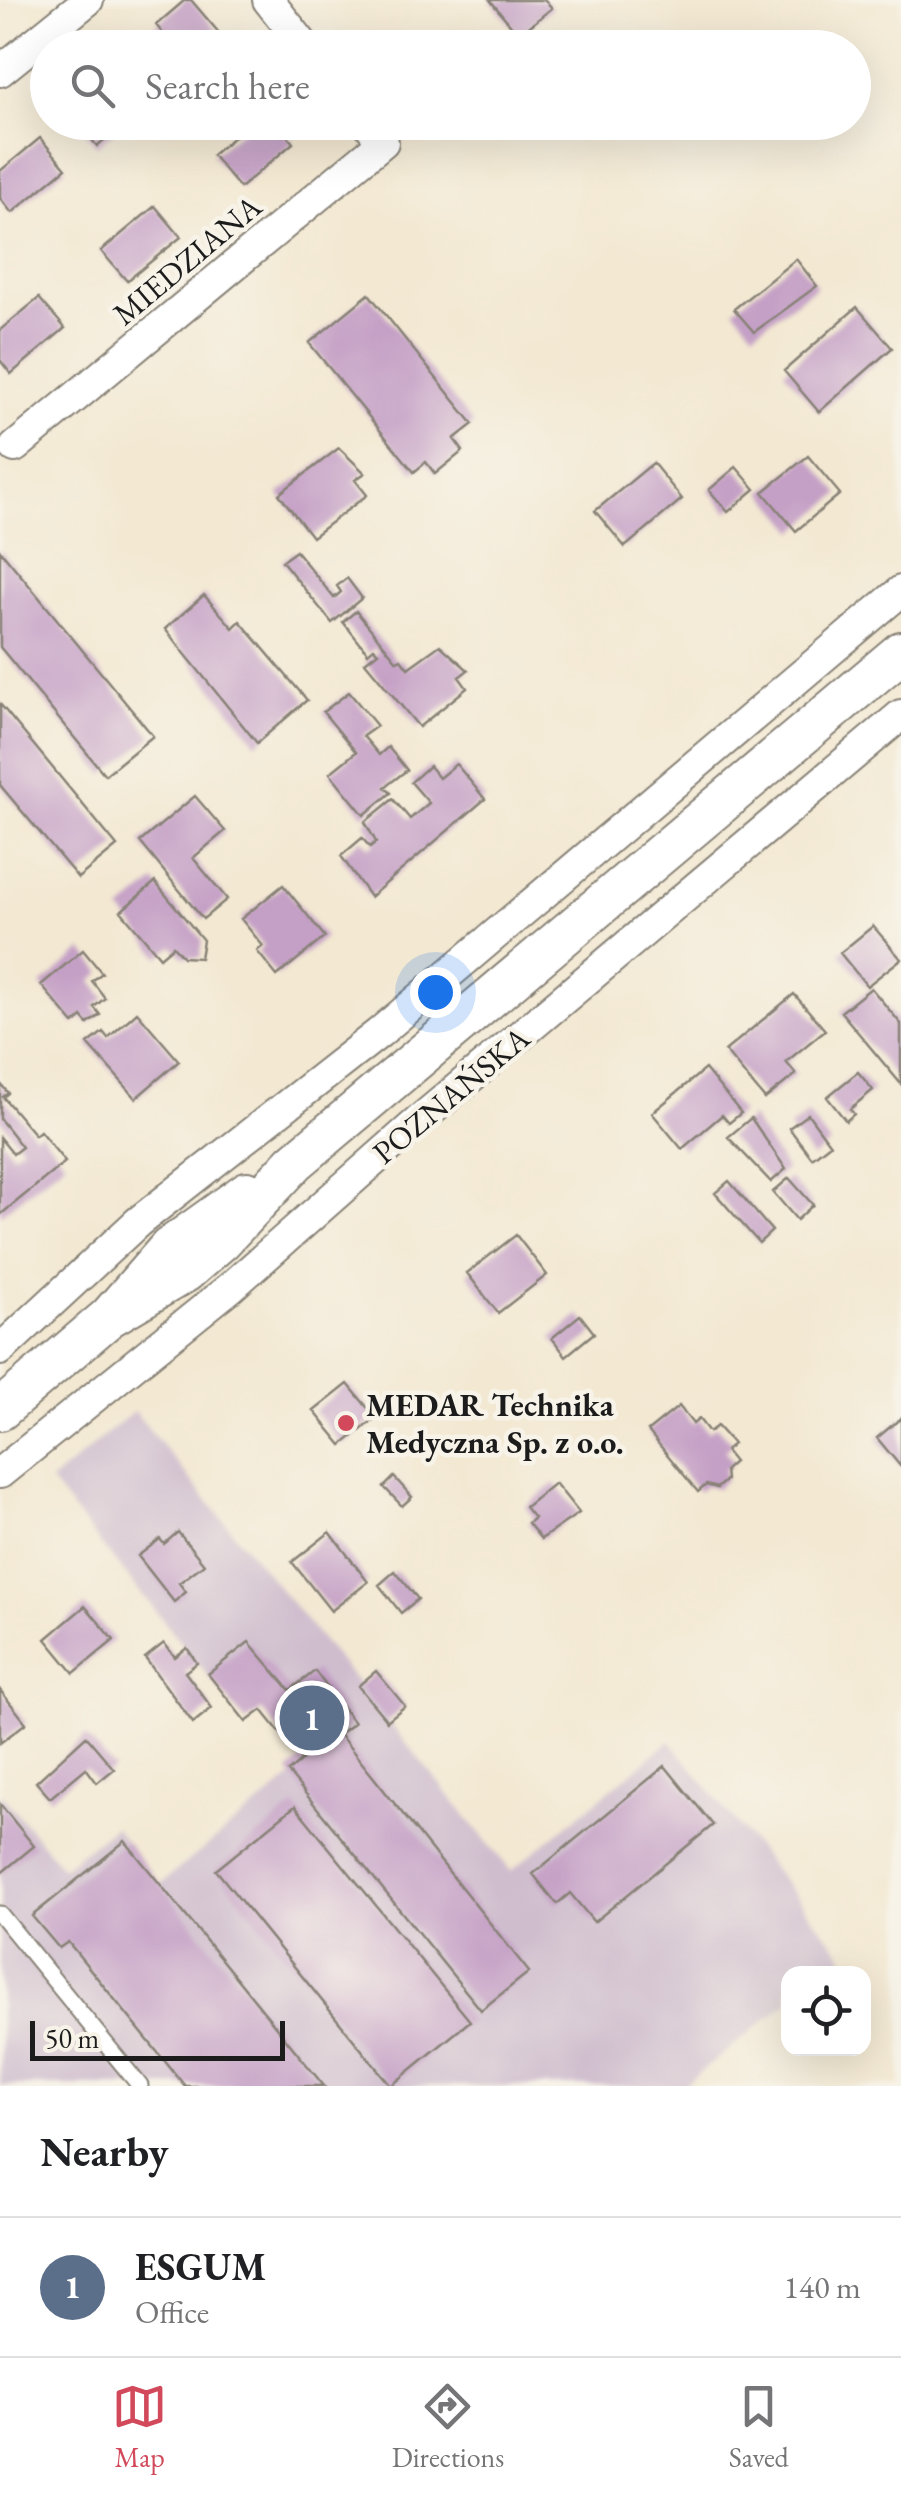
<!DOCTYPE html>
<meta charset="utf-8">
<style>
body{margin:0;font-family:"EB Garamond",serif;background:#f6f6f6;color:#202124}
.controls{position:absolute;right:30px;bottom:30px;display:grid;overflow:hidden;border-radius:20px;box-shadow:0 10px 40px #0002}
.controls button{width:90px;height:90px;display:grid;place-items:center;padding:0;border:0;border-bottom:2px solid #e0e0e0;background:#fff;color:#202124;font:50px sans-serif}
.scale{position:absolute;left:30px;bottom:25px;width:255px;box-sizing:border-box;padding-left:10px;border:5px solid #1c1c1c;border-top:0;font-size:28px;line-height:35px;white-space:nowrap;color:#1c1c1c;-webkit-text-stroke:8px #f7f3e8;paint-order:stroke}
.you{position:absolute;left:435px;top:992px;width:35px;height:35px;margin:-25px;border:8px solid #fff;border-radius:50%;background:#1a73e8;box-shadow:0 0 0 15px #1a73e833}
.badge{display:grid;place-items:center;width:65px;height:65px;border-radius:50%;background:#d1495b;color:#fff;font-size:32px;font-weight:700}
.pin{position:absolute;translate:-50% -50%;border:5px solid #fff;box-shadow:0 2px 10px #0006}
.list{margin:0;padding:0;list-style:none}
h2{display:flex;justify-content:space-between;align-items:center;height:130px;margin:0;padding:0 40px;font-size:42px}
h2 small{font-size:32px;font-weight:400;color:#757577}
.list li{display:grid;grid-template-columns:65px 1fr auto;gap:30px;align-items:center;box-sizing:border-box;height:140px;padding:0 40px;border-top:2px solid #e0e0e0}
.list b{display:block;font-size:38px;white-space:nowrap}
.list p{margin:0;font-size:32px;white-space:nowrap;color:#757577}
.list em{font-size:32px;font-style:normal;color:#757577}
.icon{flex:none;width:55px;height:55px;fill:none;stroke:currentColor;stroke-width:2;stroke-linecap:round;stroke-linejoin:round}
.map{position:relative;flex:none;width:901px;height:2086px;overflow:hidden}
.search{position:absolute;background:#fff;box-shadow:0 10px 40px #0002;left:30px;right:30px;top:30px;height:110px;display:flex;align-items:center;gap:25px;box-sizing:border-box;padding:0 35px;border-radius:55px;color:#757577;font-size:38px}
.sheet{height:270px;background:#fff}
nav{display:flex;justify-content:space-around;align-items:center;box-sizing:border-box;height:140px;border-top:2px solid #e0e0e0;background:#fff;font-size:28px;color:#757577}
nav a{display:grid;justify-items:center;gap:5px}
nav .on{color:#d1495b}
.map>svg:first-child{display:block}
.industrial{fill:#cfbdce}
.building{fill:#c5a0c6}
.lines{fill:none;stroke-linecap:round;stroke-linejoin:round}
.service-casing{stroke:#888277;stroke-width:19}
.minor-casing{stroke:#888277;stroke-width:34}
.secondary-casing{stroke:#888277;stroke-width:44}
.service{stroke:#fff;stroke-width:15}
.minor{stroke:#fff;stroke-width:30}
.secondary{stroke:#fff;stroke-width:40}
.poi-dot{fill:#d1495b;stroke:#f7f3e8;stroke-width:4}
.labels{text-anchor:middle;stroke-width:9;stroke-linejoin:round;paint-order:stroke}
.street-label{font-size:32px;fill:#1c1c1c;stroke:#f7f3e8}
.poi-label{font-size:32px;font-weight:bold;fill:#1c1c1c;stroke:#f7f3e8;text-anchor:start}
</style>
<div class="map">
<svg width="901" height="2086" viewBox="0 0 901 2086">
<rect width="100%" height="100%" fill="#f7f3e8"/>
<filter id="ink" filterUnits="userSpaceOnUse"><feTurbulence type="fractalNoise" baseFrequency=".01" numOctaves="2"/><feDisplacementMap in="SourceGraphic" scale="20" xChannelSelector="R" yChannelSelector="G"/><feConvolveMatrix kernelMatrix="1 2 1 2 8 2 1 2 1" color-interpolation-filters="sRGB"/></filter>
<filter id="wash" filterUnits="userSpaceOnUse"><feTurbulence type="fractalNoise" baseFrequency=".0048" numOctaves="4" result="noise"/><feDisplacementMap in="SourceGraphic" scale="40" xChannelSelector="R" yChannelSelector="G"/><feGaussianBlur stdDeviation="2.25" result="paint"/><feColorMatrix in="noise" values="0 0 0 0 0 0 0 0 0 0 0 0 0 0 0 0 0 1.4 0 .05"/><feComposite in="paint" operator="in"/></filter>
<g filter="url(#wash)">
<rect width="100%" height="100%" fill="#f3e8d2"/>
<path class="industrial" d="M134,1411L511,1871L670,1741L845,1957L824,1973L788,1974V2002L683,2086H0V1793L62,1868L114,1827L160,1884L292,1778L288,1772L302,1760L262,1710L246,1722L50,1482Z"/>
<g id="blocks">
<path class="building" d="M185,0H191L232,48H175L156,25Z
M490,0H545L552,8L519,35Z
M77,122H125L97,146Z
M252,122H276L293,143L240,188L212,155Z
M40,138L66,168L12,213L0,198V171Z
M155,206L181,237L127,281L101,251Z
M796,259L817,286L754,332L734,309Z
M369,294L473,424L454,439L463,451L435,474L426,462L414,472L309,343Z
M39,298L65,328L11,374L0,360V330Z
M857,307L892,348L819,412L784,371Z
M339,448L365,473L355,480L367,495L312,537L279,494Z
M808,456L840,494L796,531L763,492Z
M653,463L682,499L625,547L595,511Z
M736,467L755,489L728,512L709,490Z
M0,550L153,736L105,775L0,647Z
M296,551L334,598L341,592L337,586L347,578L362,598L332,623L282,561Z
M204,595L233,628L240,621L307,700L257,743L165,629Z
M356,611L397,661L401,659L408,668L440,645L468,670L459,677L467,688L419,727L365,662L378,652L374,648L368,653L343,622Z
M349,692L377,726L363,736L379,755L388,747L407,770L385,787L391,793L364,815L330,773L356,752L323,712Z
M0,704L117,846L78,878L0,785Z
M456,764L485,799L370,897L341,856L362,838L370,847L376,842L365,822L393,799L410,819L429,803L411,782L429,766L439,778Z
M195,796L225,831L193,858L227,899L203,919L140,842Z
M155,882L203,940L200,958L183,957L173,946L160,957L121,911Z
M283,885L325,937L277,976L257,951L263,946L241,919Z
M873,926L901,959L867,986L840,953Z
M83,950L102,973L92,981L105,998L94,1007L100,1015L88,1024L82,1017L74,1024L41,985Z
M871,988L901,1024V1084L841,1012Z
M794,994L825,1030L786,1062L796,1074L765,1099L725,1051Z
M137,1012L179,1061L136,1098L88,1044L103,1032L108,1038Z
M705,1069L741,1113L729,1123L722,1115L682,1149L652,1113Z
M858,1072L873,1090L850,1109L854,1114L846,1121L827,1097Z
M0,1083L8,1093L3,1097L35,1135L40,1131L65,1162L0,1215V1138L13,1154L22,1147L0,1119Z
M808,1114L830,1144L812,1158L789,1128Z
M751,1118L786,1169L771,1182L728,1137Z
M789,1178L813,1205L797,1220L773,1192Z
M729,1181L772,1231L759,1243L715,1193Z
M516,1235L547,1275L498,1313L467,1273Z
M580,1315L594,1333L566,1356L552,1338Z
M348,1384L376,1418L342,1445L314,1411Z
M679,1406L693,1424L699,1419L709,1432L717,1426L733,1444L725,1451L734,1462L725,1470L726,1480L717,1488L706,1485L698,1492L648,1431Z
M901,1418V1467L877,1438Z
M394,1477L412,1497L402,1506L384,1487Z
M555,1483L579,1513L541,1539L528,1523L534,1518L525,1507Z
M178,1532L204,1564L179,1583L186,1592L174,1602L138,1556L160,1539L164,1544Z
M330,1532L368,1582L331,1611L292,1562Z
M395,1571L418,1599L401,1613L379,1585Z
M85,1606L114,1640L74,1673L46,1639Z
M249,1642L290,1690L315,1671L354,1723L339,1734L529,1972L481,2010L288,1772L302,1760L262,1710L246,1722L208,1674Z
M164,1643L175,1657L187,1648L197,1663L185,1672L212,1708L193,1723L145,1658Z
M376,1671L405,1706L387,1721L358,1686Z
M0,1690L26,1723L0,1743Z
M86,1736L114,1769L97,1783L86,1768L50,1798L36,1782Z
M665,1766L713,1825L594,1922L570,1893L557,1904L533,1874Z
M0,1804L34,1846L0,1874Z
M295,1806L470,2021L391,2086L216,1870Z
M125,1841L160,1884L324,2086H185L68,1942L59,1948L32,1916Z"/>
</g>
</g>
<g filter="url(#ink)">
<use href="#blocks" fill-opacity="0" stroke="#888277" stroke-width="2.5"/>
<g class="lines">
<defs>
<path id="service" d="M0,1914L140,2086"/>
<path id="minor" d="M268,0L306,48
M0,71L88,0
M15,447L383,142L367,122
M0,1350L138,1222L379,1033L901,591
M0,1473L231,1287L421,1119L901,715"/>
<path id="secondary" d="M109,1317L185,1272L222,1240L295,1162L901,652
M0,1410L109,1317L169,1248L247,1192"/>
</defs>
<use href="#service" class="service-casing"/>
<use href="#minor" class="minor-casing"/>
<use href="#secondary" class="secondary-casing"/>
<use href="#service" class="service"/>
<use href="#minor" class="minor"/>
<use href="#secondary" class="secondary"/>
</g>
</g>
<circle class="poi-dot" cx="346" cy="1423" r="10"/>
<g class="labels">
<g class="street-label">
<text transform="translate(187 260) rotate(-40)" y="11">MIEDZIANA</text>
<text transform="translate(451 1095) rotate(-40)" y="11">POZNAŃSKA</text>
</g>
<g class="poi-label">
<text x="366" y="1416">MEDAR Technika<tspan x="366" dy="37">Medyczna Sp. z o.o.</tspan></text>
</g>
</g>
</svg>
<div class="controls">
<button><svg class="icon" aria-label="locate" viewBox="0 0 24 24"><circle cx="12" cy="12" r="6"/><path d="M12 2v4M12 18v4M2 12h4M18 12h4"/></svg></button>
</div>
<div class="scale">50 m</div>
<div class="you"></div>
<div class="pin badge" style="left:312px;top:1718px;background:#5c6f8a">1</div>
<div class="search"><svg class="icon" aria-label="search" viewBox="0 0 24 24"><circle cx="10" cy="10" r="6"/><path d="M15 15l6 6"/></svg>Search here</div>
</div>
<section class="sheet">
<h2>Nearby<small></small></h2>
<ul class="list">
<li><span class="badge" style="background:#5c6f8a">1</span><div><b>ESGUM</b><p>Office</p></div><em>140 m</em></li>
</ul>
</section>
<nav>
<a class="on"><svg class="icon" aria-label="map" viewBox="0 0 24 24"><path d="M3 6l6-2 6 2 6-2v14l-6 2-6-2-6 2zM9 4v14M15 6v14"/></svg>Map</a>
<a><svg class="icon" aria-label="directions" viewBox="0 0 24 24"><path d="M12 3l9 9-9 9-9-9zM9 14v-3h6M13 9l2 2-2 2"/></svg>Directions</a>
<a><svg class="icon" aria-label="saved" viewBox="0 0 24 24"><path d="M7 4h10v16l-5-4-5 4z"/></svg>Saved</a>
</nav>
